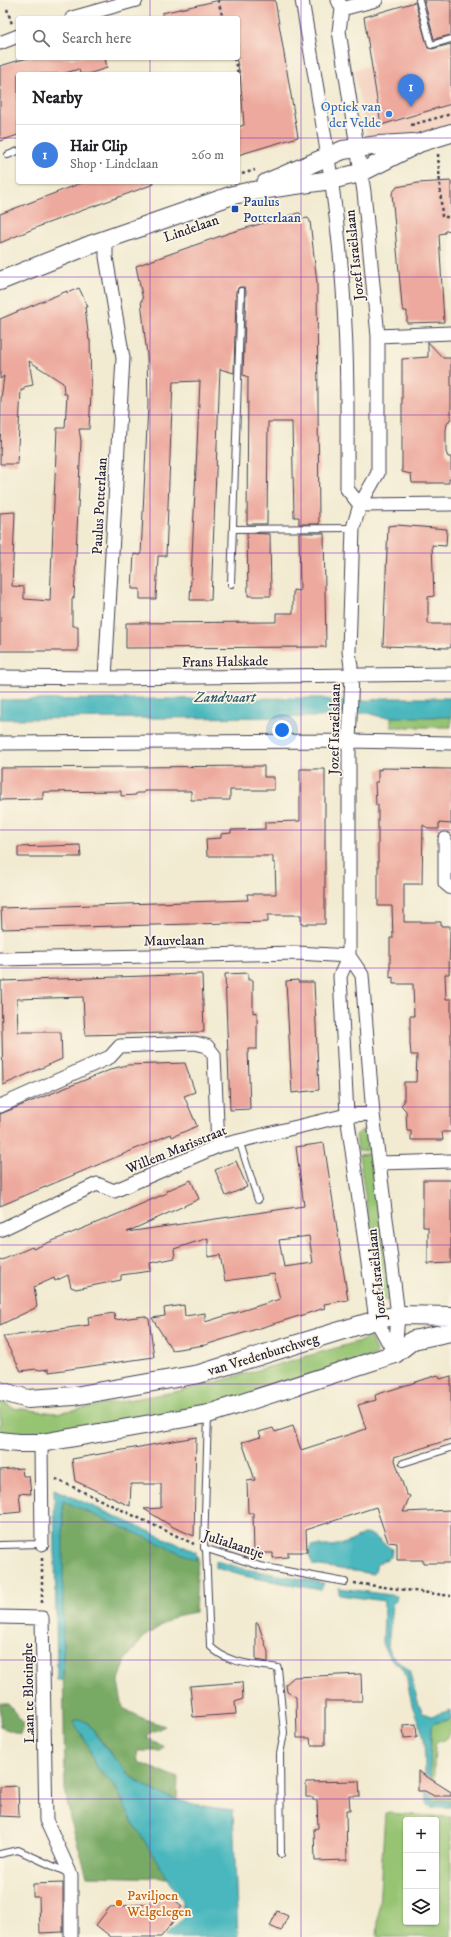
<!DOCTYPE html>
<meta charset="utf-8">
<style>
body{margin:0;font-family:"IM FELL DW Pica",serif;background:#f2f2f2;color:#202124}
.controls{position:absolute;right:12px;bottom:12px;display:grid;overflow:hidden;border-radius:4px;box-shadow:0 1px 3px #0004}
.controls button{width:36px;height:36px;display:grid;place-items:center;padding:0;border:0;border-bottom:1px solid #e0e0e0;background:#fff;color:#202124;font:20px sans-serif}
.you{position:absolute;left:282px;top:730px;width:14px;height:14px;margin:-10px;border:3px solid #fff;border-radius:50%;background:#1a73e8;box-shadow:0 0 0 6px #1a73e833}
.badge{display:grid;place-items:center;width:26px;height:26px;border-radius:50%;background:#d93025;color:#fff;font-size:13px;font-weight:700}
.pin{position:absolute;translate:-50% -33px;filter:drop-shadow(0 1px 2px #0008)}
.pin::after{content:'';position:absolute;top:21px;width:14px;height:12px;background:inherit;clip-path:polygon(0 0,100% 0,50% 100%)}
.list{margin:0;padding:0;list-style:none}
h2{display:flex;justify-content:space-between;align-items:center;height:52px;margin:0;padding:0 16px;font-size:17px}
h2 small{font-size:13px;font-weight:400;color:#757577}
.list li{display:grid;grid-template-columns:26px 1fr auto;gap:12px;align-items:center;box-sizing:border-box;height:60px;padding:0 16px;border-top:1px solid #e0e0e0}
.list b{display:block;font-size:15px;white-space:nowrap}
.list p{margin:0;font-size:13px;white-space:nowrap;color:#757577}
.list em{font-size:13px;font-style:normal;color:#757577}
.icon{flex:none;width:22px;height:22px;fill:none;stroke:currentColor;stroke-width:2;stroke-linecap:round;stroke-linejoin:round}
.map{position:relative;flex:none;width:451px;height:1937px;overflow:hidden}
.search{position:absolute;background:#fff;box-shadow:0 1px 3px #0004;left:16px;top:16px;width:224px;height:44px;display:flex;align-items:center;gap:10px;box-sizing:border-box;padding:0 14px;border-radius:4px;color:#757577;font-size:15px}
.panel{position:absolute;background:#fff;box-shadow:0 1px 3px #0004;left:16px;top:72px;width:224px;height:112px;border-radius:4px}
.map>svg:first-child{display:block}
.built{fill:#f5d3c2}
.green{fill:#97c473;stroke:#5c7357;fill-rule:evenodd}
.forest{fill:#79aa65;stroke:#4e6650}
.water{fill:#48b7bd;stroke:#356c7c}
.building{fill:#eda99d;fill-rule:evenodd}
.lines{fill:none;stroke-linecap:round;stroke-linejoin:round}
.lane-casing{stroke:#414052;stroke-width:8}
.street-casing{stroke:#414052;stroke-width:15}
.secondary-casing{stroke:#414052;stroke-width:20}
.path{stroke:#414052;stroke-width:2.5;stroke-dasharray:3 3;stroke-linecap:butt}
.lane{stroke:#fff;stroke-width:6}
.street{stroke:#fff;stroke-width:13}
.secondary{stroke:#fff;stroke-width:18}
.grid{fill:none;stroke:#7b2cbf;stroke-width:1;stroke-opacity:0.55}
.shop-dot{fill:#3f7fe0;stroke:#fcf5e5;stroke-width:1.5}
.transit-dot{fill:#1a4fb4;stroke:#fcf5e5;stroke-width:1.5}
.food-dot{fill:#e8710a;stroke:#fcf5e5;stroke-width:1.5}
.labels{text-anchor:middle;stroke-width:3.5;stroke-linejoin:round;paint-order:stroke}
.shop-label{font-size:14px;fill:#366cbe;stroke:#fcf5e5;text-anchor:end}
.transit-label{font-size:14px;fill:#164399;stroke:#fcf5e5;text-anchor:start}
.street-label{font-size:14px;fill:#22223b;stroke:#fcf5e5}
.food-label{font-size:14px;fill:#c56008;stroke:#fcf5e5;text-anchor:start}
.water-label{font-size:15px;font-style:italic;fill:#315e6f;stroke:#fcf5e5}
</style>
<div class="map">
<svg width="451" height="1937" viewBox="0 0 451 1937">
<rect width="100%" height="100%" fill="#fcf5e5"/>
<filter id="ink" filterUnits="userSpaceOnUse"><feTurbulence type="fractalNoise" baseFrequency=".025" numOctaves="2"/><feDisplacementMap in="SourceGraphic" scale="8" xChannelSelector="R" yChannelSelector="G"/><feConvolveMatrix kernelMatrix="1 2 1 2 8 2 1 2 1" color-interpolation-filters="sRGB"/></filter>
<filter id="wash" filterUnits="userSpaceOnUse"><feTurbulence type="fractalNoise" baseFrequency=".012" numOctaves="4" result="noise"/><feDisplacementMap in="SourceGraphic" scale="16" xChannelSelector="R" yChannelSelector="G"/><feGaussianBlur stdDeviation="0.9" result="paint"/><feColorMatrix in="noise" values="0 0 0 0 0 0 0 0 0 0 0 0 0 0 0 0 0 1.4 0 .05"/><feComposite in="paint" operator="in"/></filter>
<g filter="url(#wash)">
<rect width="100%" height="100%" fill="#f2ebd2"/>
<path class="built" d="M451,43V126L370,151L354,70Z"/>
<path class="green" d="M391,716H451V727H391Z
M362,1130L367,1131L369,1134L371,1150L358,1151L356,1135Z
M371,1153L392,1295L390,1299L385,1301L380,1296L359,1155Z
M371,1338L377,1355L224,1403L36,1436L0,1433V1401L13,1408L56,1413L195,1388Z
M451,1719C451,1726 451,1736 443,1740C439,1742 438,1741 435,1745L433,1794L439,1798H451V1801L434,1802L431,1800L430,1790L431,1727L435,1723Z
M385,1813L451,1817V1937H377ZM406,1820H436V1922H406Z"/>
<path class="forest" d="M63,1493L198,1557L195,1612L176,1616L145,1636L126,1659L118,1683L123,1708L142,1718L165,1726L148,1734L147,1738L164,1746L160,1751H137L138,1762L178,1778L177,1801L144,1786L119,1765L87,1722H73L88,1745L95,1765L115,1786L133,1823L169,1878L87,1876L70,1818L65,1789L62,1593Z
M0,1704H8L24,1724L20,1734L0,1727Z"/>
<path class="water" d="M321,698L334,701H369L381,698H451V717H381L369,713L333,714L320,717L0,719V700Z
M54,1489L196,1552V1560L63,1501V1680H57Z
M363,1534H370L392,1549L391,1557L377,1564L374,1574L313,1565L308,1553L311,1546C333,1546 344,1547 363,1534Z
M216,1561L245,1569L324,1583L321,1590L244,1576L216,1568Z
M339,1588L397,1596L396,1601L392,1605L388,1647L390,1654L409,1670L419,1705L423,1713L431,1716L451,1710V1719L435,1723L431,1727L430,1790L433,1801H451V1807H431L426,1803L424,1737L412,1705L406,1675L401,1667L389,1657L383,1646L384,1601L339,1595Z
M79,1719L87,1722C97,1736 107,1751 119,1764C149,1798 190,1805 233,1810L238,1937H165L185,1915L181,1899L133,1823L115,1786L95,1765L88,1745L73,1722Z"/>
<g id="blocks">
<path class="building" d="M220,0H275L298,137L238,155V127L244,125L240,74L236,58H238V18H163L162,13Z
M424,0H451V35L434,39Z
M415,2L428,48L432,49L451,44V104L381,125L364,17Z
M27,58H105L107,68L88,74H80L79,69L62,74H18V135L0,141V66Z
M451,181V230L445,231V233L439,234L444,322L407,323V311H404L402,306L392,193L397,187L418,183Z
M84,182H154V184L40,226L0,243V214Z
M298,213H300L302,219L308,218L310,221L317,283L319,524H299V517H294L292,422H268L267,524H247L248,377L243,375L246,291L244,287H239L236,291L234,373L220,369L211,600H190L200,381L173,382L166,556H158L156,599H140V589H132L134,554L141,555L148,405L147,356L141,300H143L136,266L229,233Z
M79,288L88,307H85L89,340H90L91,394L89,429H79L81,441L75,576L74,598H72V626H78V651H0V513L15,512L12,586L24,587V599L50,601L57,428H65L67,394H64L63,383L29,361L33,385L24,387V390H21L17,464H0L1,399L4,376L0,379V319L67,291V293Z
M428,342L443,358H451V418L447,424L446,430V452L448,457H451V479H449V483H412L411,474L402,472V359L428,357Z
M397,525L447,529L446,546L432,545L434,596L428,597V624H451V647L449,648L383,646L388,526Z
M247,533L270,534L271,596H248Z
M299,533H324L326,647L126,648V623L276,622V613H293V590L300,591Z
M264,766V777H274V790H230V800H191V791H144V793H136V795L121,796V791L43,792V799L0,800V768Z
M381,768L451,769V824L439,823V829H429L423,825L422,884H404V922H441V926H450L449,974H445L446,999H451V1132H442L443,1140H411V1131H407L406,1111L401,1105L404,1102V1082H416L417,1055H411L410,1043V1016H414L413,984H393V977L390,978V938H393L392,906H378V805H376L375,782H378V769L381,770Z
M300,769H325V924H301V915H268V922L2,929L1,908L248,900L247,894H276L275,863H273V856H207L206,839L221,838V834L231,833V830L265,829V822L300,821Z
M80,845L81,857H18V847Z
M248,973V980H253V1013L257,1012V1049H248L250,1109L230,1110L225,974Z
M202,974L204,1032L85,1035L83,997L17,999L18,1032H61L62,1059L3,1085L1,981Z
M298,980V982H314L319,1090L292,1093L286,981Z
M185,1063L195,1092L184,1096L197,1126L172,1137L171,1134L0,1206V1114L115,1068L127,1065Z
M324,1143L348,1300L324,1304L325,1308L205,1345L172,1350L152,1318L165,1316L164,1308L184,1305L185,1316L205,1313V1322L280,1299L274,1274L225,1281L220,1255L208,1257V1238L174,1249L175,1258L150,1263L151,1271L121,1275V1280L76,1289L71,1287L68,1275L55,1281L54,1278L34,1287L37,1307L0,1325V1261L32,1247L33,1249L118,1214L167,1193L166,1191L191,1180L199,1199L127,1232L304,1206L296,1147ZM309,1236L313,1263L284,1267L279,1240Z
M236,1161L247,1187L226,1196L215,1170Z
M423,1180H451V1263L428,1264V1227H423Z
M114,1313L115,1320L144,1316L149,1319L154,1357L49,1372V1369L40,1370L36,1369L21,1371L3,1337L89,1325L88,1317Z
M438,1375L440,1379L451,1376V1439L394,1457L406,1494L410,1496L403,1512L451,1510V1563H423V1560H397V1543L388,1542L376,1507L306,1530L307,1552H288V1557L273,1558V1553H254L253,1513H248L247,1481L255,1480L242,1442L261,1437L259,1432L273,1428L275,1432L293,1426L301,1450L366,1429L358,1405L376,1400L375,1395Z
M196,1437L194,1536L173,1527L144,1509L161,1508V1484H131L130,1506L75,1481L72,1459Z
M22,1468L23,1476H29L31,1494L19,1493L21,1512L0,1514V1470Z
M256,1623H258L268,1652V1662L256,1660Z
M361,1674L362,1701H325V1745H311L310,1738H297L296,1697L287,1692L286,1684L294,1677Z
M242,1682L243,1699L235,1702L236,1714L193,1717L190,1686Z
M416,1724L417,1737L404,1738L403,1725Z
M418,1771L451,1792V1796H434L425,1791H418Z
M359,1781L360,1796H349L350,1810H346L347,1860L315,1861L314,1829L318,1828L317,1800H313V1797H306V1782Z
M18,1786L19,1817L0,1816V1787Z
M63,1883V1932L40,1933L39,1897H33V1884Z
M166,1893L182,1906L176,1914L178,1915L161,1937H111L96,1925L110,1907L159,1903Z
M277,1911L288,1916L281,1931L270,1926Z"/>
</g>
</g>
<g filter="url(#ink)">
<use href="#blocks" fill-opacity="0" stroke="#414052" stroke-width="1"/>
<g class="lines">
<defs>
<path id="lane" d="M419,0L431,45L451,39
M8,155L18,151
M233,529L353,528
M231,584L241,291
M239,1140L258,1200
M208,1415L204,1548L260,1566L345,1582
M403,1463L451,1448
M0,1545L42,1544
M206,1549L210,1646C227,1664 254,1664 278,1668L284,1733L280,1754L281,1854
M0,1854L18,1850L68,1873"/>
<path id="street" d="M302,0C320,108 341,217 345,326C348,380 347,435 347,489L360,505
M338,0L342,9L339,31L364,192L378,336V473L360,505L353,528L349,651L352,675L349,741V956L340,976L347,1115L376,1320L395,1354
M342,9L376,0
M72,18L136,0
M0,43L18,36
M378,336L451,333
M360,505L451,504
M0,677L105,678L451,674
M105,678L123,358L106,257V240
M0,743L349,741L451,743
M445,839V883L451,888
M349,956L362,975L373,1114L398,1315L395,1354
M0,959L297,953L349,956
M0,1106L110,1057L120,1046L195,1043L207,1046L214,1055L218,1146
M379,1163L451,1161
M0,1230L97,1184L114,1191L218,1146L347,1115L373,1114
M41,1443L42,1544
M0,1617L42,1618L46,1820L71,1875V1937"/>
<path id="secondary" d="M266,183L343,150L379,145L413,143
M0,281L90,245L233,195L247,192L331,180L360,173L419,143L451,133
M0,1391L28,1399L74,1396L199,1374L376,1320L398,1315L451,1316
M0,1441L18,1443H41L208,1414L395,1354L413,1340L451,1332"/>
</defs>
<use href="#lane" class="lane-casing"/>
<use href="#street" class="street-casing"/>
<use href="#secondary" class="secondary-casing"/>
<path class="path" d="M218,0L223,18
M7,9L12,24
M234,58L239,77L238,80
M411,125L451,114
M438,154L442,217H451
M242,174L255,170
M56,1479L194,1544
M42,1558V1605
M354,1583L451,1596"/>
<use href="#lane" class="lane"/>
<use href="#street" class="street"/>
<use href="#secondary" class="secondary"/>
</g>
</g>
<path class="grid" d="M150,0V18M301,0V1937M150,58V74M0,138H18M238,138H451M150,182V1937M0,277H451M0,415H451M0,553H451M0,692H451M0,830H451M0,968H451M0,1107H451M0,1245H451M0,1384H451M0,1522H451M0,1660H451M0,1799H451"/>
<circle class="shop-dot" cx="389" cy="114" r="4"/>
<rect class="transit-dot" x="231" y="205" width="8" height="8" rx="2"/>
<circle class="food-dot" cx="119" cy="1903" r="4"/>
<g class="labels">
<g class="shop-label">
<text x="381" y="111">Optiek van<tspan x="381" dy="16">der Velde</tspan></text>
</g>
<g class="transit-label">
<text x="243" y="206">Paulus<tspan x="243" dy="16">Potterlaan</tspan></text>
</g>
<g class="street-label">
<text transform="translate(191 228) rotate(-19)" y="5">Lindelaan</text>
<text transform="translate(354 255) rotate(-96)" y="5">Jozef Israëlslaan</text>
<text transform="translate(99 506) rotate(-87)" y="5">Paulus Potterlaan</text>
<text transform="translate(225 661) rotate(-1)" y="5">Frans Halskade</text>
<text transform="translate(334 729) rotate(-89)" y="5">Jozef Israëlslaan</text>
<text transform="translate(174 940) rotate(-1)" y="5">Mauvelaan</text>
<text transform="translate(176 1149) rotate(-22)" y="5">Willem Marisstraat</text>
<text transform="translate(376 1274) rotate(-96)" y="5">Jozef Israëlslaan</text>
<text transform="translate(263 1354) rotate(-17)" y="5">van Vredenburchweg</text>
<text transform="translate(234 1544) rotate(18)" y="5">Julialaantje</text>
<text transform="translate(28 1693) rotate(-91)" y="5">Laan te Blotinghe</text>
</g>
<g class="food-label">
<text x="127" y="1900">Paviljoen<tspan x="127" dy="16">Welgelegen</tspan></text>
</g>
<g class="water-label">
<text x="225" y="702">Zandvaart</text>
</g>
</g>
</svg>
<div class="controls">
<button>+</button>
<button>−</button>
<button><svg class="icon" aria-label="layers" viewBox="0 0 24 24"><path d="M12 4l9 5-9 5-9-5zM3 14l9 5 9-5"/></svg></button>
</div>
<div class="you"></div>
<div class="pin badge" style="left:411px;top:107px;background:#3f7fe0">1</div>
<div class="search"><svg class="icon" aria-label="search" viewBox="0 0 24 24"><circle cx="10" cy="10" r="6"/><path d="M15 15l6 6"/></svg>Search here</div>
<section class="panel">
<h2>Nearby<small></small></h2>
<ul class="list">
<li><span class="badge" style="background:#3f7fe0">1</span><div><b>Hair Clip</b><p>Shop · Lindelaan</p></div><em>260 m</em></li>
</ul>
</section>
</div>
